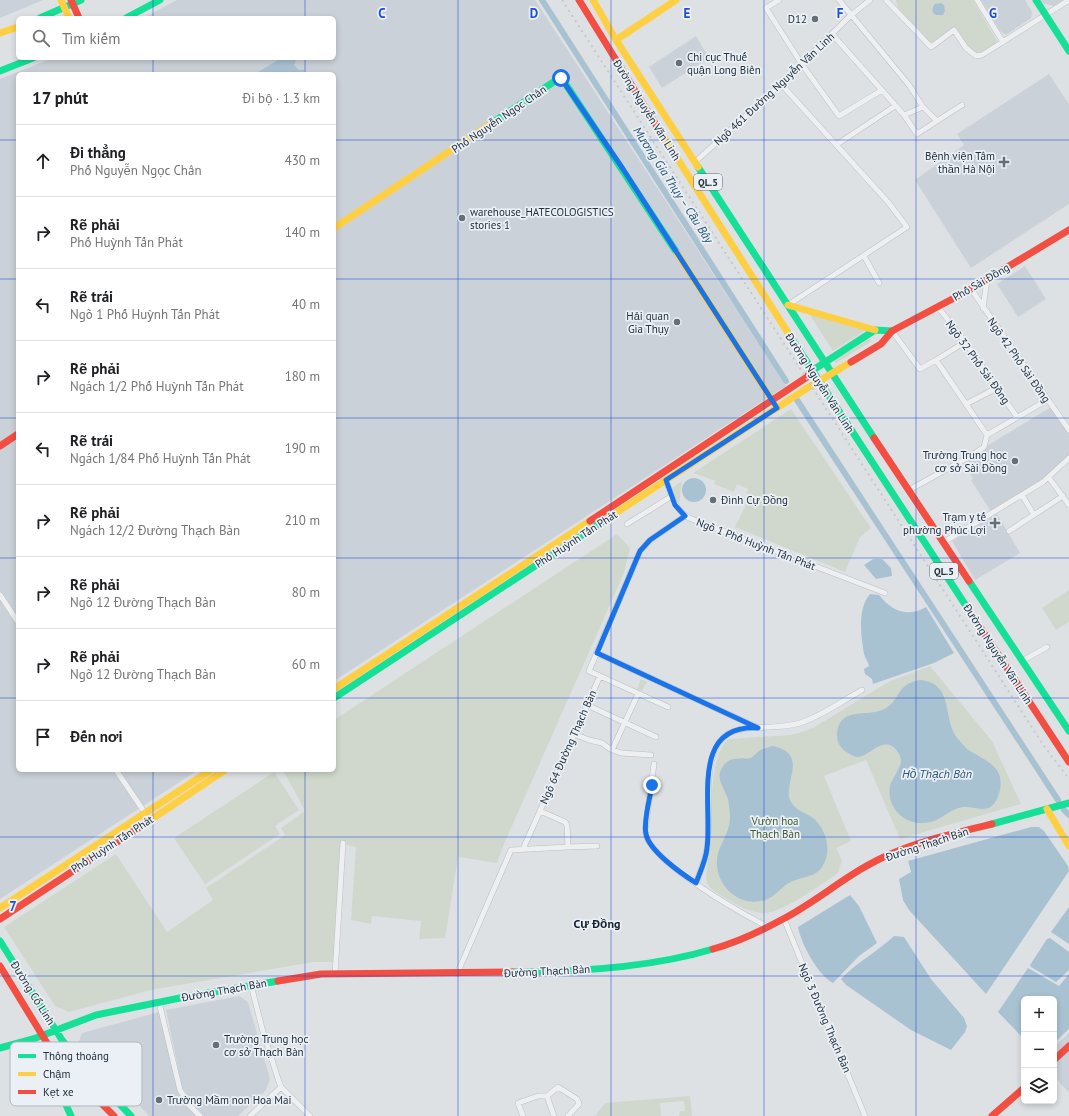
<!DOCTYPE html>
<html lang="vi">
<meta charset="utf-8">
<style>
body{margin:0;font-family:"PT Sans",sans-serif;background:#f6f6f6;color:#202124}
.controls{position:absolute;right:12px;bottom:12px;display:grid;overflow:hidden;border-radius:6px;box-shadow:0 2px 6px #0003}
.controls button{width:36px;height:36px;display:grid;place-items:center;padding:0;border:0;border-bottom:1px solid #e0e0e0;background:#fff;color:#202124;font:20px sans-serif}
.stop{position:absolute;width:12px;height:12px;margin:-9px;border:3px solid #1a73e8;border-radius:50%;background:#fff}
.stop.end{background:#1a73e8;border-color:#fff;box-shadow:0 1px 4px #0008}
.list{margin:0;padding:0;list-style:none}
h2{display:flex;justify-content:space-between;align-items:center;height:52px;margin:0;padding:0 16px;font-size:17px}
h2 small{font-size:13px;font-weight:400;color:#757577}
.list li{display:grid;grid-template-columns:26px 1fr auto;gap:12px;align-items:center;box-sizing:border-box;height:72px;padding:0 16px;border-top:1px solid #e0e0e0}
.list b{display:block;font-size:15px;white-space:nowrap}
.list p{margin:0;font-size:13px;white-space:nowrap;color:#757577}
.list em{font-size:13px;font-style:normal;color:#757577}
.icon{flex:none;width:22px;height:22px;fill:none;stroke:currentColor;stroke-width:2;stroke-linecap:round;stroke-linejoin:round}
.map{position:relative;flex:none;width:1069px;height:1116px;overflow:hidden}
.search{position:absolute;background:#fff;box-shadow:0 2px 6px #0003;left:16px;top:16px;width:320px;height:44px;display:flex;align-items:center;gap:10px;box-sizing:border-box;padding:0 14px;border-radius:6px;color:#757577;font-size:15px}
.panel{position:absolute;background:#fff;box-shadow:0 2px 6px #0003;left:16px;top:72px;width:320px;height:700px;border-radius:6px}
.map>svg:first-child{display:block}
.built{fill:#cbd1d8}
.green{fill:#d0d8cd}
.water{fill:#a9c2d2}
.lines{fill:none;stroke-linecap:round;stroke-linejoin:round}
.canal{stroke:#a9c2d2;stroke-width:6}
.street-casing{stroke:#bcbfc2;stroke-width:6}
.street{stroke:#edeff1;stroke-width:5}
.fast{stroke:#16e098;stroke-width:7}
.slow{stroke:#ffcf43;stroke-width:7}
.jam{stroke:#f24e42;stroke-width:7}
.rail{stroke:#c6c9cc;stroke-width:2;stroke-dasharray:2 4;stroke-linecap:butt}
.route{stroke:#1a73e8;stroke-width:5}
.grid{fill:none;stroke:#1d4ed8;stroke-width:1;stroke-opacity:0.55}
.poi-dot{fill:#656f78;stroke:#eaf0f5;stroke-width:1.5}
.labels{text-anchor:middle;stroke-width:3.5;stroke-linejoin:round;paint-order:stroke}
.shield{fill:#eaf0f5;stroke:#5f6a75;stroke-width:1}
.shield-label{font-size:10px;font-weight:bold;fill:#24313e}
.poi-label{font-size:11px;fill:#24313e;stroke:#eaf0f5;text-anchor:end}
.street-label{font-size:11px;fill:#24313e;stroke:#eaf0f5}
.park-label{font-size:11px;fill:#3e5a30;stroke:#eaf0f5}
.water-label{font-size:12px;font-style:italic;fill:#2b5674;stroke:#eaf0f5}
.neighbourhood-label{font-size:12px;font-weight:bold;fill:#16222e;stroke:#eaf0f5}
.key{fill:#eaf0f5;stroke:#afb7be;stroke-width:1}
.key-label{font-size:11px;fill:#24313e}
.grid-label{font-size:13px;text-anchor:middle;font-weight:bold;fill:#1d4ed8;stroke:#eaf0f5;stroke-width:3.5;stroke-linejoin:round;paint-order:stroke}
</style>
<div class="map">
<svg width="1069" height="1116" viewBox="0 0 1069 1116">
<rect width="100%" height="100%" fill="#dee1e4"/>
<path class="built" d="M0,0H43L0,18Z
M177,0H535L786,386L334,681V74H18V770H198L0,899V79L53,58H334V18H143Z
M981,0H1025L1032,12L1031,18L1006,35L1000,31Z
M1040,0H1063L1054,6L1042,3Z
M696,36L709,58L662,88L649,67Z
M1049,74L1069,104V204L971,268L915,180L964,145L957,134Z
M1025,266L1046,299L1018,317L997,284Z
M1051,407L1069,434V456L1043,479L991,512L971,480L973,479L969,472L973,469L967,458Z
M997,514L1020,553L975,580L952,541Z
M239,996L248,1002L270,1079L266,1090L238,1116H204L191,1101L182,1087L166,1010Z
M159,1012L178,1091L197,1116H149L79,1041L82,1033Z
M1069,1033V1093L1054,1076V1047Z"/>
<path class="green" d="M896,0H973L997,41L995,45L978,54L967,46L957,30H954L934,44L929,42L898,8Z
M808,312L866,330L833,351Z
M869,339L872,341L836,363L834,362L835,360Z
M791,409L871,528L860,537L845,572L735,527L751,495L746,493L748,489L737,484L734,492L714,484L715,481L693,473Z
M682,481L679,505L672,488Z
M617,534L630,548L624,573L504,844L497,863L458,857L445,938L419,939L421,921L372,916L371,924L351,920L356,847L343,844L336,962H313L151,990L69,1012L55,1006L4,927L116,854L167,932L213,900L206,888L285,835L281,828L305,811L283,770H334V720Z
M1069,590V622L1056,630L1042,608Z
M930,666L992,741L1021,804L900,839L866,760L824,776L851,841L836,848L842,860L838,873C822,884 780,915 762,913C748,912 737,905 725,898C716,892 706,888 706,876C707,864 710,852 711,840C712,815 708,754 729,739L790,735L802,732L813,728L888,682Z
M641,679L647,682L642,691L637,689Z
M274,772L299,810L275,826L280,834L205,884L174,838Z
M690,1096L692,1116H679L680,1111H685L684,1101L660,1103L661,1116H595L605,1103Z"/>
<path class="water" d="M941,3L944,5L945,11L943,15H936C932,13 931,8 935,4Z
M281,58H297L294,65L299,70H304V74H255Z
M682 490a12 12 0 1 1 24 0a12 12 0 1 1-24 0Z
M873,559H882L891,568L892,576L876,579L864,565Z
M870,594L879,595C892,611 907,618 926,607L954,653L934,663L873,684L872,679L865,674L864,669L869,666C868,661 865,658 864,654C861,636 857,609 870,594Z
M920,680C954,683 942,716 957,738C961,742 965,748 970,751C985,760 1005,767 1000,790C992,823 973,801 956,809C944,814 937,823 923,823C904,824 886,807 890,786C892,778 900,770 901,761C901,756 897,749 892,746C878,739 869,758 856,757C846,753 837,747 837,735C839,704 868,719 886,708C902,698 895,685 920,680Z
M772,746C810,753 783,783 790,800C795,811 805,812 813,818C823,826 829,841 827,854C822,880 805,874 789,883C780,888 775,897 765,900C740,908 715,886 717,860C718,845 730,834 730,817C730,811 729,805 728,799C725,789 715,778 722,768C729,755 739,760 751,758L760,750Z
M1031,827H1039L1044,831L1068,866L1069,871L986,994L909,910L903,900L899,879L911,872L908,861Z
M850,895L859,906L877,943L859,956L833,983C818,975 801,944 798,927Z
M1069,907V944L1051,932Z
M894,936L904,937L931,979L964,1018L967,1026L965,1032L951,1050L911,1030L846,985L841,979C857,962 877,952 894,936Z
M1050,938L1069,952V970L1056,982L1031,967L1030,965L1047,939Z
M1028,968L1059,986L1069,974V1029L1054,1043V999H1024V1037L1021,1036L998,1012Z"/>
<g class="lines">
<path class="canal" d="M542,0L786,381
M797,400L1058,800
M1064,810L1069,815"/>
<defs>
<path id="street" d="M779,0L766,8L801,63L839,116L882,90
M886,0L931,47L954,30L966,48L976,56L982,55L1069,0
M977,0L1003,42
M832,34L904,115L917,134L937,121L923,107L909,85L839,0
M781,84L888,202L907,227L788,305
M904,115L923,107
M937,121L962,105
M836,145L895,106
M695,162L781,84L850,16L870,0
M864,256L879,283
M971,289L1069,430
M938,307L965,342L1017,417
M983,308L987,280
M892,331L920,369L936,360L987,435
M936,360L965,342
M966,404L997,388
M1049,478L1069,505
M666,480C671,495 675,510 689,518L885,593
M909,490L967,458L984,447L987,435L1047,400
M1022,495L1034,515
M627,524L672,496
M1009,531L1063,496
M944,542L1043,482L1069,458
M0,595L18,622
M597,653L756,727
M1022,661L1047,647
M600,676L589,671L640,551L650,540L685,516
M587,705L656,737
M574,734L589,740L602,743L610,749L621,753L651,755
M612,750L638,694
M654,764L645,831C648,861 741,913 768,927
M116,770L145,813
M597,846L568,847L567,825L565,822L540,811L600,676L668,707
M523,849L540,811
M696,883C700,872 705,861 707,848C711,822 706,796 710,769C718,711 760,735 800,723C822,716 842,701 862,690
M784,919L865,1116
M335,974L343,843
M457,974L511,850L568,847
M251,985L263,1032L279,1082L281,1087L310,1116
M159,1002L180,1090L189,1105L200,1116
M547,1096L554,1116
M250,1116L281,1087
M523,1116L518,1103L538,1096H547L558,1087L577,1099L579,1104L568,1116"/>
</defs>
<use href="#street" class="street-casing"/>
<use href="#street" class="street"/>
<path class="fast" d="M1036,0L1069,51
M40,18L81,0
M126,18L160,0
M0,71L33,58
M489,125L561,77L677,253
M698,167L874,438
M790,336L970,612
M810,372L875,330L892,331
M969,581L1069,731
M334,698L608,518
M992,824L1069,803
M0,941L62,1040L88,1071L131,1116
M513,972C579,972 650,968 713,949
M19,1043L57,1085L71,1116
M0,1048L33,1039L96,1015L185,997L278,981"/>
<path class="slow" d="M61,0L69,18
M593,0L616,40L698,167
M0,33L18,27
M616,40L676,0
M658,128L790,336
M334,228L489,125
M677,253L777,408
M788,305L875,330
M608,518L809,387L851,362
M334,689L590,521
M1047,809L1069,846
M140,827L225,770
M0,908L211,770
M47,1044L57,1085"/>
<path class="jam" d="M71,0L79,18
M579,0L658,128
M851,362L881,344L892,331L971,289L1069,230
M874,438L969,581
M0,446L18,434
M590,521L807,377L810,372
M970,612L1069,762
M0,919L140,827
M713,949C738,942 761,931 783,919C821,899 853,869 893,853C924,840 959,832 992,824
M0,966L47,1043L76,1078L114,1116
M278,981L321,974L513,972
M1054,1060L1069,1046
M992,1116L1024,1088"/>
<path class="rail" d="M562,0L1044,746L1069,779"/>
</g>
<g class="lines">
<path class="route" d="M561,78L623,169L777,408L666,480L675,505L685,516L650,540L640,551L597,653L758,728C689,724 713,805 707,848C706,860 700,872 696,883C682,874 649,851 646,834C643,822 650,798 652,785"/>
</g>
<path class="grid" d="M153,0V18M305,0V18M458,0V1116M611,0V1116M764,0V1116M916,0V1116M153,58V74M305,58V74M0,140H18M334,140H1069M0,279H18M334,279H1069M0,418H18M334,418H1069M0,558H18M334,558H1069M0,698H18M334,698H1069M153,770V1116M305,770V1116M0,837H1069M0,976H1069"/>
<g class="poi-dot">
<circle cx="815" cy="19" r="4"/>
<circle cx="679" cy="63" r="4"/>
<path d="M1002 156h4v4h4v4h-4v4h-4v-4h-4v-4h4z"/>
<circle cx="462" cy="218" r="4"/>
<circle cx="677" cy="322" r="4"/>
<circle cx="1015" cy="461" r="4"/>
<circle cx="713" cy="500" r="4"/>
<path d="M993 517h4v4h4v4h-4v4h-4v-4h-4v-4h4z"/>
<circle cx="216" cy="1045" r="4"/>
<circle cx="159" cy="1100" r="4"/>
</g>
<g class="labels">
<g class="shield">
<rect x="694" y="174" width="28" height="16" rx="3"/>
<rect x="930" y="563" width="28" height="16" rx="3"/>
</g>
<g class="shield-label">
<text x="708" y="186">QL.5</text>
<text x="944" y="575">QL.5</text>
</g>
<g class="poi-label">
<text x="807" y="23">D12</text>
<text x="687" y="61" text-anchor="start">Chi cục Thuế<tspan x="687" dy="13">quận Long Biên</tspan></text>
<text x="995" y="160">Bệnh viện Tâm<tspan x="995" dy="13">thần Hà Nội</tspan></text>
<text x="470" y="216" text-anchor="start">warehouse_HATECOLOGISTICS<tspan x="470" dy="13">stories 1</tspan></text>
<text x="669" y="320">Hải quan<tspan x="669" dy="13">Gia Thụy</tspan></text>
<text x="1007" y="459">Trường Trung học<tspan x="1007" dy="13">cơ sở Sài Đồng</tspan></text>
<text x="721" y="504" text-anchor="start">Đình Cự Đồng</text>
<text x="986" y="521">Trạm y tế<tspan x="986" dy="13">phường Phúc Lợi</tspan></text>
<text x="224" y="1043" text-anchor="start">Trường Trung học<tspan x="224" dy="13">cơ sở Thạch Bàn</tspan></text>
<text x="167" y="1104" text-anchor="start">Trường Mầm non Hoa Mai</text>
</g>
<g class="street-label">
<text transform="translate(774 89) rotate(-43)" y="4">Ngõ 461 Đường Nguyễn Văn Linh</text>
<text transform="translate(647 110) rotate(58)" y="4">Đường Nguyễn Văn Linh</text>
<text transform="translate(499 119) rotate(-34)" y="4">Phố Nguyễn Ngọc Chân</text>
<text transform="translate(981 282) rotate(-30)" y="4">Phố Sài Đồng</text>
<text transform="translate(1019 360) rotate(55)" y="4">Ngõ 42 Phố Sài Đồng</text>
<text transform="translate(978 362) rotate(54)" y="4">Ngõ 32 Phố Sài Đồng</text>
<text transform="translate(820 383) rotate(57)" y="4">Đường Nguyễn Văn Linh</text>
<text transform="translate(576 539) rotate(-33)" y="4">Phố Huỳnh Tấn Phát</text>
<text transform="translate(756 544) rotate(21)" y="4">Ngõ 1 Phố Huỳnh Tấn Phát</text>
<text transform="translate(998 654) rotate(57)" y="4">Đường Nguyễn Văn Linh</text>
<text transform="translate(568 747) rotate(-66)" y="4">Ngõ 64 Đường Thạch Bàn</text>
<text transform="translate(112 844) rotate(-33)" y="4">Phố Huỳnh Tấn Phát</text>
<text transform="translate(927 844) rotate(-18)" y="4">Đường Thạch Bàn</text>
<text transform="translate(547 971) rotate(-3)" y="4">Đường Thạch Bàn</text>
<text transform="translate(224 990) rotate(-10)" y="4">Đường Thạch Bàn</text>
<text transform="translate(33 993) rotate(58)" y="4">Đường Cổ Linh</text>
<text transform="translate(825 1018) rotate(67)" y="4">Ngõ 3 Đường Thạch Bàn</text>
</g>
<g class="park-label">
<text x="775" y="825">Vườn hoa<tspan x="775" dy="13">Thạch Bàn</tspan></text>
</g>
<g class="water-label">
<text transform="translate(673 185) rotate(57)" y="4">Mương Gia Thụy – Cầu Bây</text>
<text x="937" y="778">Hồ Thạch Bàn</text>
</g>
<g class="neighbourhood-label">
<text x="597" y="928">Cự Đồng</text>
</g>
</g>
<rect x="10" y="1042" width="132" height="64" rx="6" class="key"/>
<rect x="18" y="1054" width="18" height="4" fill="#16e098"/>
<rect x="18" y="1072" width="18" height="4" fill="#ffcf43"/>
<rect x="18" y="1090" width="18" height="4" fill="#f24e42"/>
<g class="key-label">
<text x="43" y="1060">Thông thoáng</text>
<text x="43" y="1078">Chậm</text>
<text x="43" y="1096">Kẹt xe</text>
</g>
<g class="grid-label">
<text x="382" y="18">C</text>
<text x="534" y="18">D</text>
<text x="687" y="18">E</text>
<text x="840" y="18">F</text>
<text x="993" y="18">G</text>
<text x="13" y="911">7</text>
</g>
</svg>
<div class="controls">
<button>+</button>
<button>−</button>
<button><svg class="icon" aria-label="layers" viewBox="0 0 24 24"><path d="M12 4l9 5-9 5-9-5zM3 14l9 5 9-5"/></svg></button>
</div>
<div class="stop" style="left:561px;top:78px"></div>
<div class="stop end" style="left:652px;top:785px"></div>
<div class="search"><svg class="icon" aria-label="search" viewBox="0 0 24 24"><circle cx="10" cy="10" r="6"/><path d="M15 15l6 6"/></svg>Tìm kiếm</div>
<section class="panel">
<h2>17 phút<small>Đi bộ · 1.3 km</small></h2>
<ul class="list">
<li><svg class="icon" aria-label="ahead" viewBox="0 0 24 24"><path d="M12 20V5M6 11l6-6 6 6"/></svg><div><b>Đi thẳng</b><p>Phố Nguyễn Ngọc Chân</p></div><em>430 m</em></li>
<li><svg class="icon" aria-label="right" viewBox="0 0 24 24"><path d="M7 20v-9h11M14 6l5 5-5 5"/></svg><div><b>Rẽ phải</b><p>Phố Huỳnh Tấn Phát</p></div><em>140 m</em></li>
<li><svg class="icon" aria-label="left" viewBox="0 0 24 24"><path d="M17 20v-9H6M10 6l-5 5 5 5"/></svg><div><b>Rẽ trái</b><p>Ngõ 1 Phố Huỳnh Tấn Phát</p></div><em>40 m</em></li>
<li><svg class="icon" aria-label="right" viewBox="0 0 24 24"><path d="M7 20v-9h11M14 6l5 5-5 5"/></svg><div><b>Rẽ phải</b><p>Ngách 1/2 Phố Huỳnh Tấn Phát</p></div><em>180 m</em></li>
<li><svg class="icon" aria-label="left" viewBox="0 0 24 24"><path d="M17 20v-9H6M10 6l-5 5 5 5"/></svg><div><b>Rẽ trái</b><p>Ngách 1/84 Phố Huỳnh Tấn Phát</p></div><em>190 m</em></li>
<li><svg class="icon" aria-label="right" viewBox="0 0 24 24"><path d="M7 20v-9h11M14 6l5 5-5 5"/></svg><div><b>Rẽ phải</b><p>Ngách 12/2 Đường Thạch Bàn</p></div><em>210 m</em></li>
<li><svg class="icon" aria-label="right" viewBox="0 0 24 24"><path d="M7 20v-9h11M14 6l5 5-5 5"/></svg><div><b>Rẽ phải</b><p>Ngõ 12 Đường Thạch Bàn</p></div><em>80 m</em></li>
<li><svg class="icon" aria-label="right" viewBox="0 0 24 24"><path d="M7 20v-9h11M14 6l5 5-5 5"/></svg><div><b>Rẽ phải</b><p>Ngõ 12 Đường Thạch Bàn</p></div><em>60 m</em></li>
<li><svg class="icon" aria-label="arrive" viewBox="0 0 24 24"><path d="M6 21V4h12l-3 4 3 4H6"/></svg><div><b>Đến nơi</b></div></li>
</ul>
</section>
</div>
